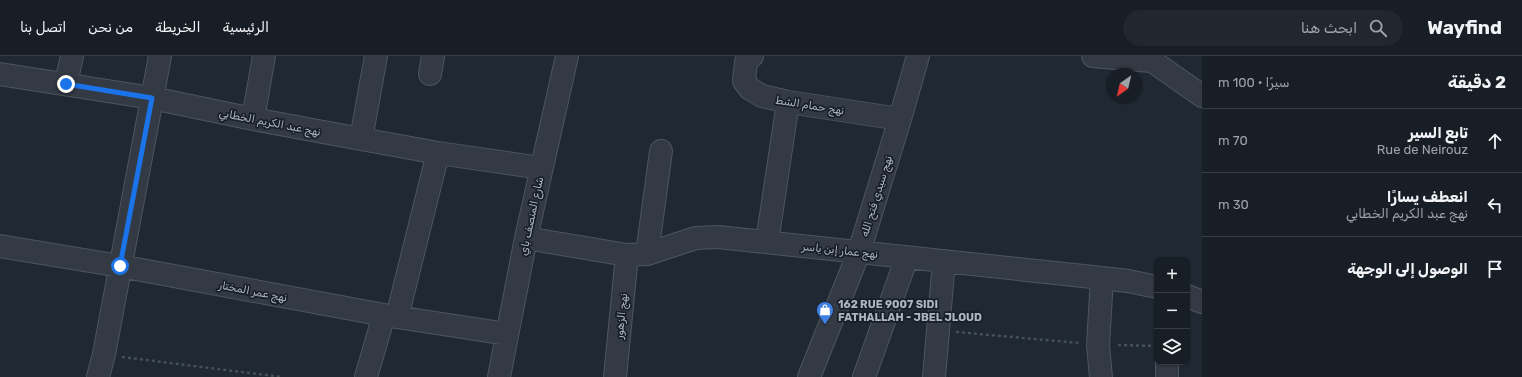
<!DOCTYPE html>
<html lang="ar">
<meta charset="utf-8">
<style>
body{margin:0;font-family:Rubik,Vazirmatn,sans-serif;background:#21272e;color:#f1f3f6;direction:rtl}
.controls{position:absolute;right:12px;bottom:12px;display:grid;overflow:hidden;border-radius:8px;box-shadow:0 1px 3px #0004}
.controls button{width:36px;height:36px;display:grid;place-items:center;padding:0;border:0;border-bottom:1px solid #363c43;background:#181e26;color:#f1f3f6;font:20px sans-serif}
.compass{position:absolute;left:1106px;top:12px;width:36px;height:36px;border-radius:50%;background:#181e26;box-shadow:0 1px 3px #0004;rotate:214deg}
.stop{position:absolute;width:12px;height:12px;margin:-9px;border:3px solid #1a73e8;border-radius:50%;background:#fff}
.stop.end{background:#1a73e8;border-color:#fff;box-shadow:0 1px 4px #0008}
.list{margin:0;padding:0;list-style:none}
h2{display:flex;justify-content:space-between;align-items:center;height:52px;margin:0;padding:0 16px;font-size:17px}
h2 small{font-size:13px;font-weight:400;color:#9fa2a7}
.list li{display:grid;grid-template-columns:26px 1fr auto;gap:12px;align-items:center;box-sizing:border-box;height:64px;padding:0 16px;border-top:1px solid #363c43}
.list b{display:block;font-size:15px;white-space:nowrap}
.list p{margin:0;font-size:13px;white-space:nowrap;color:#9fa2a7}
.list em{font-size:13px;font-style:normal;color:#9fa2a7}
.icon{flex:none;width:22px;height:22px;fill:none;stroke:currentColor;stroke-width:2;stroke-linecap:round;stroke-linejoin:round}
.map{position:relative;flex:none;width:1202px;height:321px;overflow:hidden;direction:ltr}
header{display:flex;align-items:center;gap:24px;box-sizing:border-box;height:56px;padding:0 20px;background:#181e26;border-bottom:1px solid #363c43}
header strong{font-size:19px}
nav{display:flex;gap:22px;margin-inline-start:auto;font-size:14px}
.search{width:280px;height:36px;background:#21272e;display:flex;align-items:center;gap:10px;box-sizing:border-box;padding:0 14px;border-radius:22px;color:#9fa2a7;font-size:15px}
main{display:flex}
aside{flex:1;background:#181e26}
.map>svg:first-child{display:block}
.lines{fill:none;stroke-linecap:round;stroke-linejoin:round}
.minor-casing{stroke:#4e555f;stroke-width:24}
.path{stroke:#415254;stroke-width:2.5;stroke-dasharray:3 3;stroke-linecap:butt}
.minor{stroke:#333a44;stroke-width:22}
.route{stroke:#1a73e8;stroke-width:5}
.labels{text-anchor:middle;stroke-width:3.5;stroke-linejoin:round;paint-order:stroke}
.street-label{font-size:11px;fill:#adb5c1;stroke:#191f28}
.poi-label{font-size:11px;font-weight:bold;fill:#adb5c1;stroke:#191f28;text-anchor:start}
</style>
<header>
<strong>Wayfind</strong>
<div class="search"><svg class="icon" aria-label="search" viewBox="0 0 24 24"><circle cx="10" cy="10" r="6"/><path d="M15 15l6 6"/></svg>ابحث هنا</div>
<nav><a>الرئيسية</a><a>الخريطة</a><a>من نحن</a><a>اتصل بنا</a></nav>
</header>
<main>
<aside>
<h2>2 دقيقة<small>سيرًا · 100 m</small></h2>
<ul class="list">
<li><svg class="icon" aria-label="ahead" viewBox="0 0 24 24"><path d="M12 20V5M6 11l6-6 6 6"/></svg><div><b>تابع السير</b><p>Rue de Neirouz</p></div><em>70 m</em></li>
<li><svg class="icon" aria-label="left" viewBox="0 0 24 24"><path d="M17 20v-9H6M10 6l-5 5 5 5"/></svg><div><b>انعطف يسارًا</b><p>نهج عبد الكريم الخطابي</p></div><em>30 m</em></li>
<li><svg class="icon" aria-label="arrive" viewBox="0 0 24 24"><path d="M6 21V4h12l-3 4 3 4H6"/></svg><div><b>الوصول إلى الوجهة</b></div></li>
</ul>
</aside>
<div class="map">
<svg width="1202" height="321" viewBox="0 0 1202 321">
<rect width="100%" height="100%" fill="#202833"/>
<g class="lines">
<defs>
<path id="minor" d="M752,0L746,6L744,25L750,33L762,40L788,46L900,63
M1093,0L1151,5L1153,0
M1145,0L1202,40
M0,18L152,42L253,63L361,83L438,97L541,112
M430,18L433,0
M66,28L72,0
M253,63L264,0
M361,83L376,0
M526,182L627,199L647,198L696,182L718,181L1102,222L1128,225L1157,231
M767,186L788,46
M0,190L120,210L384,259L507,278
M647,198L661,95
M1187,240L1202,246
M397,261L438,97
M1167,306V321
M98,321L104,298L160,0
M366,321L384,259
M499,321L526,182L567,0
M615,321L627,199
M809,321L859,196L900,63L918,0
M864,321L907,201
M934,321L944,205
M1101,321L1098,289L1102,222"/>
</defs>
<use href="#minor" class="minor-casing"/>
<path class="path" d="M956,276L1079,287
M1118,289L1157,290
M122,301L282,321"/>
<use href="#minor" class="minor"/>
</g>
<g class="lines">
<path class="route" d="M66,28L152,42L120,210"/>
</g>
<defs>
<symbol id="shop-pin" viewBox="-11 -11 22 30"><path d="M0 17L-7.5 6A9.5 9.5 0 1 1 7.5 6Z" fill="#3f7fe0" stroke="#191f28"/><path d="M-5-2.5h2.3a2.7 3.5 0 0 1 5.4 0H5L5.5 6h-11ZM-1.5-2.5h3a1.5 2.3 0 0 0-3 0Z" fill="#fff"/></symbol>
</defs>
<g fill-rule="evenodd">
<use href="#shop-pin" x="815" y="244" width="20" height="27"/>
</g>
<g class="labels">
<g class="street-label">
<text transform="translate(810 49) rotate(9)" y="4">نهج حمام الشط</text>
<text transform="translate(270 66) rotate(11)" y="4">نهج عبد الكريم الخطابي</text>
<text transform="translate(876 140) rotate(-73)" y="4">نهج سيدي فتح الله</text>
<text transform="translate(531 160) rotate(-78)" y="4">شارع المنصف باي</text>
<text transform="translate(840 194) rotate(6)" y="4">نهج عمار إبن ياسر</text>
<text transform="translate(253 235) rotate(11)" y="4">نهج عمر المختار</text>
<text transform="translate(621 260) rotate(-84)" y="4">نهج الزهور</text>
</g>
<g class="poi-label">
<text x="838" y="252">162 RUE 9007 SIDI<tspan x="838" dy="13">FATHALLAH - JBEL JLOUD</tspan></text>
</g>
</g>
</svg>
<div class="controls">
<button>+</button>
<button>−</button>
<button><svg class="icon" aria-label="layers" viewBox="0 0 24 24"><path d="M12 4l9 5-9 5-9-5zM3 14l9 5 9-5"/></svg></button>
</div>
<svg class="compass" viewBox="-18 -18 36 36"><path d="M0-13l5 13h-10z" fill="#e53935"/><path d="M0 13l5-13h-10z" fill="#9fa2a7"/></svg>
<div class="stop" style="left:120px;top:210px"></div>
<div class="stop end" style="left:66px;top:28px"></div>
</div>
</main>
